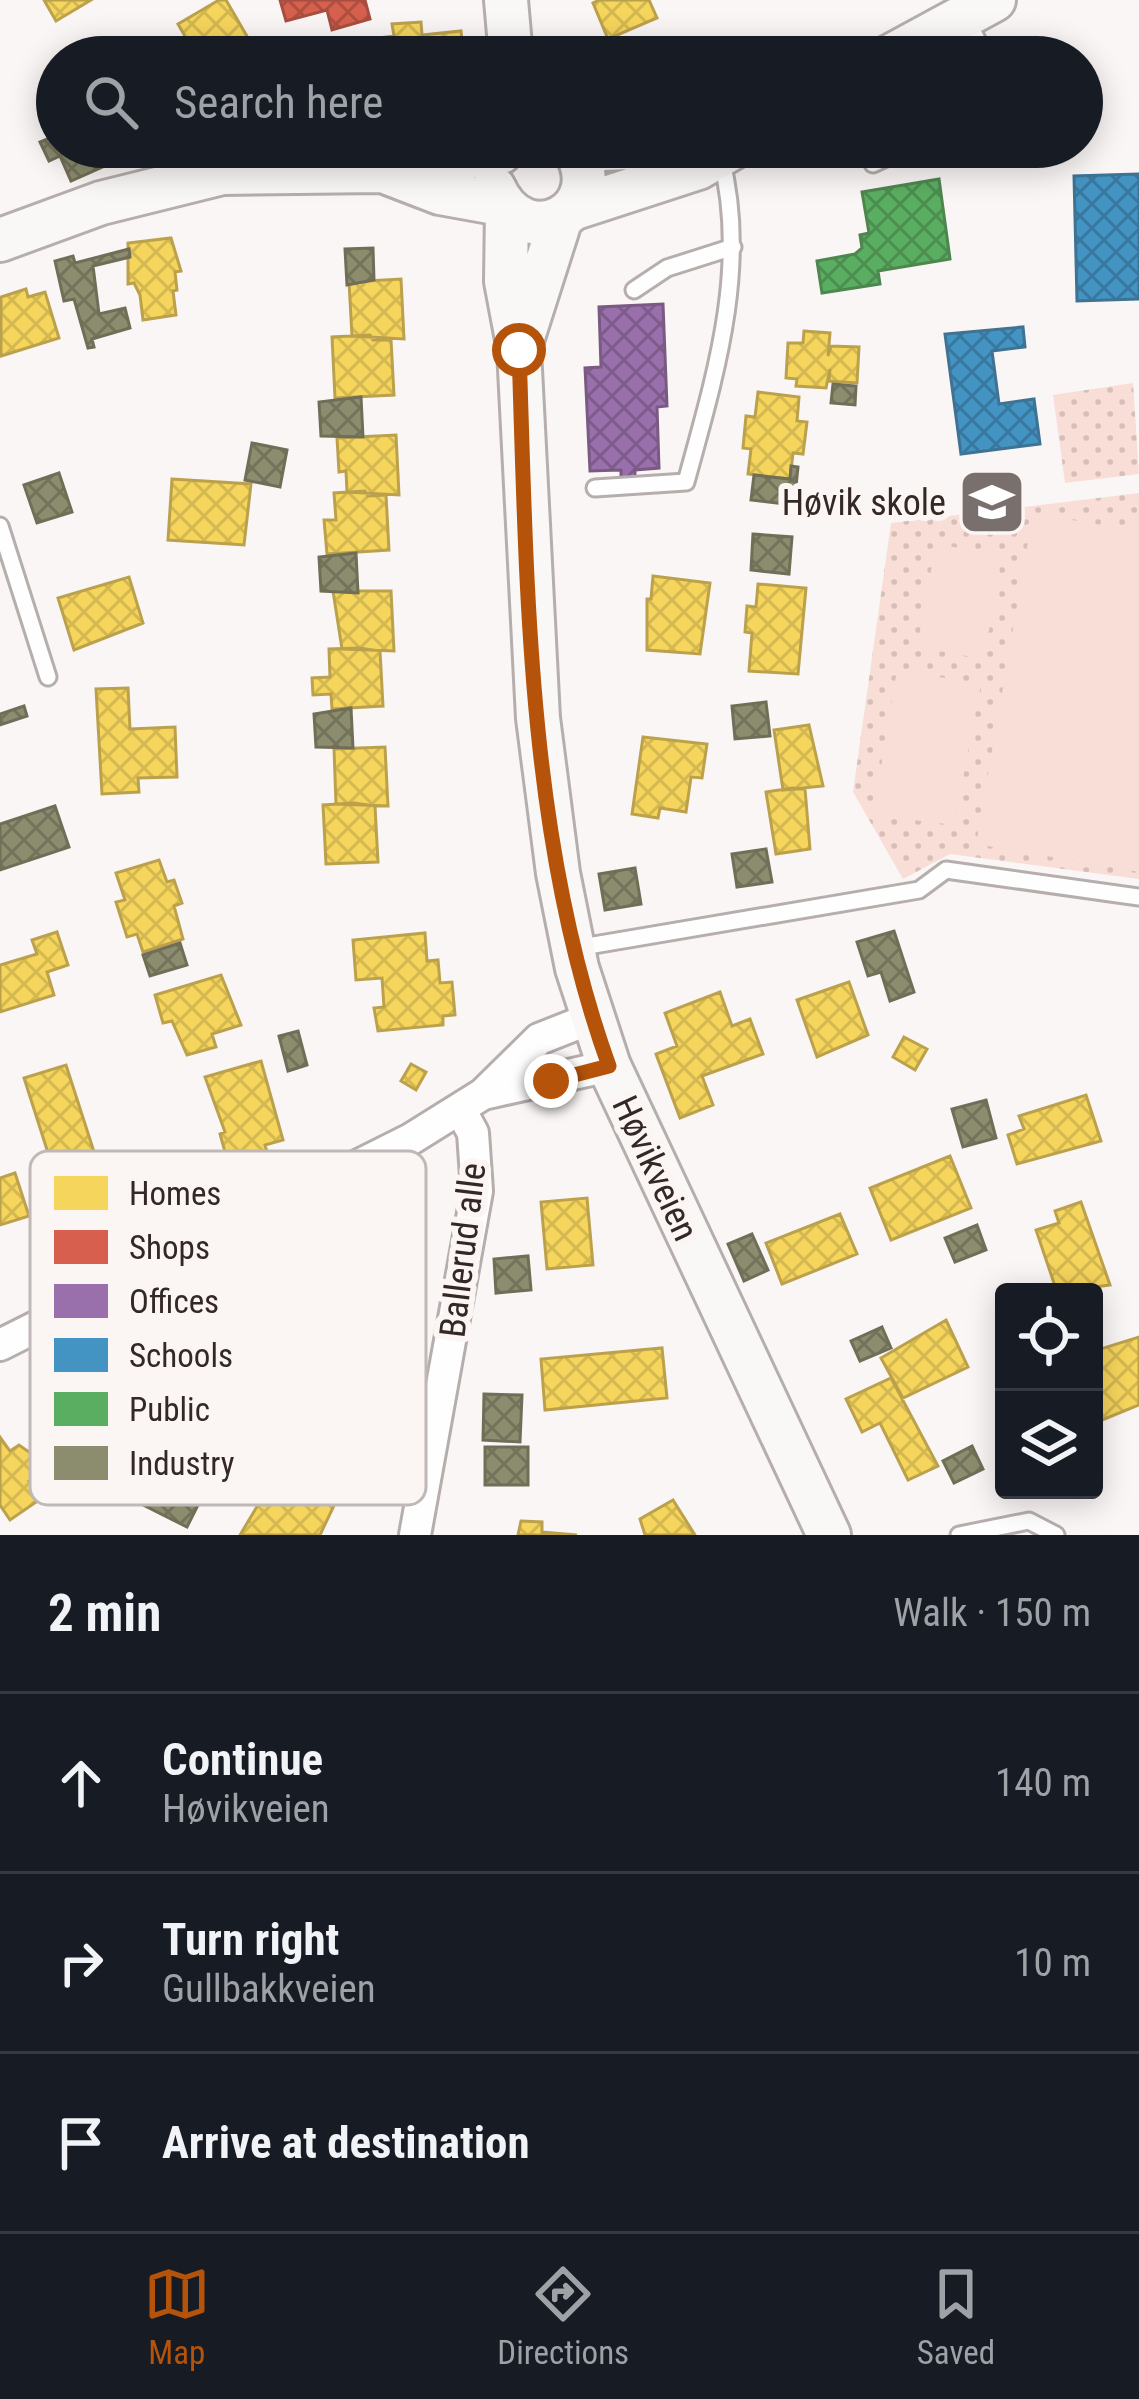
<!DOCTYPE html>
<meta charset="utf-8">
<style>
body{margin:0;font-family:"Roboto Condensed",sans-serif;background:#242831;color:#f1f3f6}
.controls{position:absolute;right:36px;bottom:36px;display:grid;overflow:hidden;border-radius:12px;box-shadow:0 6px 30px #0003}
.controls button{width:108px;height:108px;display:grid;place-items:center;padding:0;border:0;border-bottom:3px solid #363941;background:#171b24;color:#f1f3f6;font:60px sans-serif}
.stop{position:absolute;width:36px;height:36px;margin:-27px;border:9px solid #b45309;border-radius:50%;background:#fff}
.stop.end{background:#b45309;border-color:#fff;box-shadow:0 3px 12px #0008}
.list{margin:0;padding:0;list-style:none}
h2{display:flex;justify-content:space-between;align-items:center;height:156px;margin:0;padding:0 48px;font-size:51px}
h2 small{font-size:39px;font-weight:400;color:#9ea1a6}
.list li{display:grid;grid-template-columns:78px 1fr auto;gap:36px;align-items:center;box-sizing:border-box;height:180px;padding:0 48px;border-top:3px solid #363941}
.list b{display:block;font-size:45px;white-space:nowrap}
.list p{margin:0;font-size:39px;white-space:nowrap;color:#9ea1a6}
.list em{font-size:39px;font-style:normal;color:#9ea1a6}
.icon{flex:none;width:66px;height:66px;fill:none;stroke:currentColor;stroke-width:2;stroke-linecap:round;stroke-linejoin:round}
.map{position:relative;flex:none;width:1139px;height:1535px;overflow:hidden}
.search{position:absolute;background:#171b24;box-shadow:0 6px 30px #0003;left:36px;right:36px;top:36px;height:132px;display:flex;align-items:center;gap:30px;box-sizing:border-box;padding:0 42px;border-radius:66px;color:#9ea1a6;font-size:45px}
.sheet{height:696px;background:#171b24}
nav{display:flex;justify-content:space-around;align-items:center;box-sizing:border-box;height:168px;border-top:3px solid #363941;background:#171b24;font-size:33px;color:#9ea1a6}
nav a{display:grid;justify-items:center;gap:6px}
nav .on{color:#b45309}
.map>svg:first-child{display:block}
.park{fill:url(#park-dots)}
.pitch{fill:#f9ded8}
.homes{fill:url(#homes-cross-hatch);stroke:#bca14c;stroke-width:3}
.shops{fill:url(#shops-cross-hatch);stroke:#a54f41;stroke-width:3}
.offices{fill:url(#offices-cross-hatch);stroke:#7a5a83;stroke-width:3}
.schools{fill:url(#schools-cross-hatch);stroke:#3e7394;stroke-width:3}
.public{fill:url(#public-cross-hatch);stroke:#4e864f;stroke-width:3}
.industry{fill:url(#industry-cross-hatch);stroke:#716e58;stroke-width:3}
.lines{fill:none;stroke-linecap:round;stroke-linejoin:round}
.lane-casing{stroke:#b5aeac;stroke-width:21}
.street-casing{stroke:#b5aeac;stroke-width:36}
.secondary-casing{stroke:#b5aeac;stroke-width:48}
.lane{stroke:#fefefe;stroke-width:15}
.street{stroke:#fefefe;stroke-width:30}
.secondary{stroke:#faf7f7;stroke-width:42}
.route{stroke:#b45309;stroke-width:15}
.labels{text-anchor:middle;stroke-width:12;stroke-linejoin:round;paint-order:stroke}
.poi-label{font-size:36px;fill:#332825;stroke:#fbf5f4;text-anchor:end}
.street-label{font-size:36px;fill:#332825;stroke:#fbf5f4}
.key{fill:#fbf5f4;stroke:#bfb8b6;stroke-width:3}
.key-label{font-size:33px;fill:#332825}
</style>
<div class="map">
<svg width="1139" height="1535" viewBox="0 0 1139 1535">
<defs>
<pattern id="park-dots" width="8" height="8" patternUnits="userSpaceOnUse" patternTransform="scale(3)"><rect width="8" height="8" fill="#f9ded8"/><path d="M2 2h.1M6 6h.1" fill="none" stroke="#d6beb9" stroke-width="1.8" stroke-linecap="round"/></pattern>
<pattern id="homes-cross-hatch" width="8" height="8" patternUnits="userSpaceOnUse" patternTransform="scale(3)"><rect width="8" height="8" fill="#f6d55c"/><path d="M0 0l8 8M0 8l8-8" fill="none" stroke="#d3b750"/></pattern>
<pattern id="shops-cross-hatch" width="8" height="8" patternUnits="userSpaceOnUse" patternTransform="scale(3)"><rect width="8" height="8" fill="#d6604d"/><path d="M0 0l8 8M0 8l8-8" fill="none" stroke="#ae4f40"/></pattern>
<pattern id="offices-cross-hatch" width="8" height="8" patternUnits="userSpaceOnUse" patternTransform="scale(3)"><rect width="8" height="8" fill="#9970ab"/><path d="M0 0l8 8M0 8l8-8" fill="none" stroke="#7d5c8b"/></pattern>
<pattern id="schools-cross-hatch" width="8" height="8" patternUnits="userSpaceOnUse" patternTransform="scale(3)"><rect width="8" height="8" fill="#4393c3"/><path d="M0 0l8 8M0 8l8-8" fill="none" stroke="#39789e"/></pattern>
<pattern id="public-cross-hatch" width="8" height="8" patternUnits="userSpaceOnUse" patternTransform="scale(3)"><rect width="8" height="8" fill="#5aae61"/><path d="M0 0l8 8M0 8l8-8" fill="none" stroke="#4b8e50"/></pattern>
<pattern id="industry-cross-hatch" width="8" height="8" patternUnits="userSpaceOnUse" patternTransform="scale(3)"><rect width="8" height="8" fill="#8c8c6e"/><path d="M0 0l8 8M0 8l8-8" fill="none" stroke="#73725a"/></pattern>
</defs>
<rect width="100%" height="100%" fill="#faf6f5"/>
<path class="park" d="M1133,383L1139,474L1065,483L1053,395Z
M1139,493V879L950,854L903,879L853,792L891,523Z"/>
<path class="pitch" d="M1033,513L1139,532V872L976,844Z
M936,544L1002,555L984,659L917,647Z
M897,670L981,684L954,825L873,815Z"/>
<path class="homes" d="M44,0H91L56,21Z
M219,0H226L259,57H197L178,24Z
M599,0H649L657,18L608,39L593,3Z
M421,22L422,35L461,31L464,57H380L378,38L394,36L392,24Z
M112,147H151L152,154L131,158L130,151L113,154Z
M171,238L181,271L175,272L177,290L173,291L176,315L143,320L140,295L134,283L128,284V243Z
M401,279L404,339L352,336L349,282Z
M26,289L28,297L45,292L59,338L1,356V297Z
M804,331L830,333L828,356L831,346L859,347L857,383L829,381L830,369L826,388L796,386L797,379L786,378L788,343H803Z
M370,335L373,340H391L394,395L335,398L332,337Z
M758,392L799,397L797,421L807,422L803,454L793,453L790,479L748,474L751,449L743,448L746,416L755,417Z
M396,435L399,495L347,492L346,471L339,472L337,438Z
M172,479L251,484L244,545L168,540Z
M365,491L368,496L386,495L389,550L327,554L324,520H336L334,493Z
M653,576L710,583L700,654L647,650V599H651Z
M129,577L143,623L74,650L58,598Z
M758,584L806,588L798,674L749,671L752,633L745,632L747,606L756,607Z
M333,591H391L394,651L342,649Z
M359,648L380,651L383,706L332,709L331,694L313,695L312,678L330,677L329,649Z
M128,688L130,729L175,727L177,777L138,778L139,792L102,794L96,689Z
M809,725L823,786L783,790L774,730Z
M643,737L707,744L702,778L691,777L686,812L660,808L658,818L632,814Z
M385,747L388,806L336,804L334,749Z
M792,788L805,789L810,849L776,854L766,792Z
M354,803L375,806L378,862L326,864L323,805Z
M159,860L167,882L174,880L182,903L174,906L183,939L143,952L137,934L127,937L116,902L125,900L116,873Z
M57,932L68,965L47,972L54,995L0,1012V965L37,954L32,940Z
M425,933L427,961L438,960L440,983L452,982L455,1015L443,1016V1025L378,1031L374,1008L384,1007L382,978L356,980L353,940Z
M221,975L241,1025L212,1034L216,1047L187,1055L172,1021L163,1023L155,995Z
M849,982L868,1035L817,1057L797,1000Z
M720,992L732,1026L750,1019L763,1054L702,1076L713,1105L680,1118L656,1054L677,1046L665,1013Z
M904,1037L927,1049L915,1070L893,1057Z
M261,1061L283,1140L265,1145L270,1163L231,1174L220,1134L225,1132L205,1077Z
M411,1064L426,1072L416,1090L401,1081Z
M66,1065L106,1189L147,1176L150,1186L67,1212L24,1078Z
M1086,1095L1101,1141L1017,1164L1008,1135L1024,1129L1019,1116Z
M950,1156L971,1208L891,1240L870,1188Z
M15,1173L29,1216L0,1225V1178Z
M587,1198L593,1265L547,1269L541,1202Z
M1081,1202L1110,1285L1057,1292L1036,1230L1059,1223L1055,1211Z
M840,1214L857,1254L782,1284L766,1243Z
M946,1320L968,1367L903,1398L881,1358Z
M1139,1337V1405L1102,1420L1094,1405V1351Z
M662,1348L667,1398L545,1410L541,1359Z
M891,1378L938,1466L908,1480L880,1423L862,1432L846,1399Z
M0,1437L10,1451L19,1445L49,1466L29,1481L42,1498L10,1520L0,1505Z
M295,1443L337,1474L329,1489L339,1495L320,1535H240Z
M673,1500L695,1535H645L640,1519Z
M521,1521L542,1522V1532L577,1535H518Z"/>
<path class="shops" d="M280,0H365L370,19L332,30L327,10L286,21Z
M340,41L342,57H293L303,55L302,44Z"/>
<path class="offices" d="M663,304L667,406L657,407L659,468L635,470V479H621V470L590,471L585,368L601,367L599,307Z"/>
<path class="schools" d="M1139,174V299L1077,301L1074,176Z
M1023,327L1025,347L992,351L999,404L1034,399L1040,444L961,454L945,334Z"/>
<path class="public" d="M939,179L950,259L878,271L880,284L822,293L817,261L855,254L862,248L860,235L869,233L862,192Z"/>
<path class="industry" d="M57,135V147H99L107,165L71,181L60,156L49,161L40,142Z
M373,248L374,280L347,285L345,249Z
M129,249L130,257L93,266L99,314L125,308L130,328L92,339L94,347L88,348L74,299L64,301L55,261L73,256L75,263Z
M833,384L856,386L855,405L831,403Z
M361,397L363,437L321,436L319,402Z
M252,443L287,450L280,487L245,480Z
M791,466L798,467L794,505L751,500L754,475L790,479Z
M59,473L72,512L37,523L24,485Z
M753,534L792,537L789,574L751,570Z
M356,553L358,593L321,591L319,557Z
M766,702L770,736L735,739L732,706Z
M24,706L27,716L0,725V714Z
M351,708L353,748L316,747L314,714Z
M55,806L69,847L0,870V824Z
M766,849L772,882L737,887L732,854Z
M635,868L641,904L605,910L599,874Z
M894,931L914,992L890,1001L881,972L868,976L857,942Z
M180,943L187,965L150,976L143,955Z
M298,1031L307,1065L288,1071L279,1036Z
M986,1100L996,1138L963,1147L952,1109Z
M977,1225L986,1250L955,1262L945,1238Z
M752,1234L768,1270L744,1281L728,1244Z
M528,1256L531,1290L496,1293L494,1259Z
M882,1327L891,1348L860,1361L851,1341Z
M484,1394L522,1395L520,1442L483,1440Z
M972,1446L983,1469L954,1483L943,1461Z
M485,1447H528V1485H485Z
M228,1459L234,1480L220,1484L224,1497L198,1505L187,1527L143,1505L161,1475L192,1492L186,1471Z"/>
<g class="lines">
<defs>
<path id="lane" d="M966,18L986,57
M873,164L910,147
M634,290L667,268L733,247
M595,488L686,482C715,376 749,267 721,158
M0,526L48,677
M576,948L919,890L946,870L1139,897
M959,1535L1029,1521L1056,1535"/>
<path id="street" d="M483,1094L609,1066
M0,1345L411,1139L483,1094L539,1039L592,1018
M415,1535L477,1191L473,1133L460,1109"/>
<path id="secondary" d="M506,0L511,57
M889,57L994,0
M576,150L657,147
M388,173L440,193L501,204
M494,188C526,259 614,209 573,147
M572,209L698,168L734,147
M507,210L506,281L519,350L538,718L558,873L577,968L609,1066L829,1535
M0,240L101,203L222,173L381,171L501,152
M523,337L561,218"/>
</defs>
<use href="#lane" class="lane-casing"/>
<use href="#street" class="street-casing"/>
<use href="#secondary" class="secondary-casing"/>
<use href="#lane" class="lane"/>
<use href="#street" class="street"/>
<use href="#secondary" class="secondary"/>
</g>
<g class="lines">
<path class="route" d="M519,350C527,588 527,839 609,1066L551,1081"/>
</g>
<defs>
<symbol id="school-square" viewBox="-11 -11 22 22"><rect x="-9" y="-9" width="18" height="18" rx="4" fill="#79706e" stroke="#fbf5f4"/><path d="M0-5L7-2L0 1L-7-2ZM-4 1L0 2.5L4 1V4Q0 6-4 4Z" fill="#fff"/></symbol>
</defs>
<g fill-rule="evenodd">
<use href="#school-square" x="954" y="464" width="76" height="76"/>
</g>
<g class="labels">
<g class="poi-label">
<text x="946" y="515">Høvik skole</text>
</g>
<g class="street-label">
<text transform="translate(656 1168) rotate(65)" y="13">Høvikveien</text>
<text transform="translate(462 1250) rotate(-83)" y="13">Ballerud alle</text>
</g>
</g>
<rect x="30" y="1151" width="396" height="354" rx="18" class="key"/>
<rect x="54" y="1176" width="54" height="34" fill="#f6d55c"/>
<rect x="54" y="1230" width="54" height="34" fill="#d6604d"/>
<rect x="54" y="1284" width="54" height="34" fill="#9970ab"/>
<rect x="54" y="1338" width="54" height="34" fill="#4393c3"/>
<rect x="54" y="1392" width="54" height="34" fill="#5aae61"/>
<rect x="54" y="1446" width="54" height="34" fill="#8c8c6e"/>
<g class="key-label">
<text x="129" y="1205">Homes</text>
<text x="129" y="1259">Shops</text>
<text x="129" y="1313">Offices</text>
<text x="129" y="1367">Schools</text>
<text x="129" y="1421">Public</text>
<text x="129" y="1475">Industry</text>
</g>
</svg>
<div class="controls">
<button><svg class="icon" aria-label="locate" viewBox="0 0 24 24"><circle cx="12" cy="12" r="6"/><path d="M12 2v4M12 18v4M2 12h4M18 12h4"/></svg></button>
<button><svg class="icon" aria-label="layers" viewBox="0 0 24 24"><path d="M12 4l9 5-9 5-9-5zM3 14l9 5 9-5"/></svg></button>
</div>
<div class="stop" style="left:519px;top:350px"></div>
<div class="stop end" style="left:551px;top:1081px"></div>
<div class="search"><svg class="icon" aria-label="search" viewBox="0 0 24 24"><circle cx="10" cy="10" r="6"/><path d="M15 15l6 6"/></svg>Search here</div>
</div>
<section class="sheet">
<h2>2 min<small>Walk · 150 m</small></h2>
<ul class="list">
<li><svg class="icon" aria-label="ahead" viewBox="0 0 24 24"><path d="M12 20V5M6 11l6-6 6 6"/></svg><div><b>Continue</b><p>Høvikveien</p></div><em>140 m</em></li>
<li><svg class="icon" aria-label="right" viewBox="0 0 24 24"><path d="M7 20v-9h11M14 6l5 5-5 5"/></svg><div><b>Turn right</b><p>Gullbakkveien</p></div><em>10 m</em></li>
<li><svg class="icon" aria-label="arrive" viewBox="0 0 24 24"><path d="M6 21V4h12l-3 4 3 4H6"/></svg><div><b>Arrive at destination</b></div></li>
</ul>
</section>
<nav>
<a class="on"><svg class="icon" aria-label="map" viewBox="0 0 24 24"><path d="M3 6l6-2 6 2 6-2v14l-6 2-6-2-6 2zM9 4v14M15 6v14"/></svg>Map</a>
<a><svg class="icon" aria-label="directions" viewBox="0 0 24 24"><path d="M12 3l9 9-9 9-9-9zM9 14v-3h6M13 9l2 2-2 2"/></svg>Directions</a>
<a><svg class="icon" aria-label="saved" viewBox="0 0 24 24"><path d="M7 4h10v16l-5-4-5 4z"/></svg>Saved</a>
</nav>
